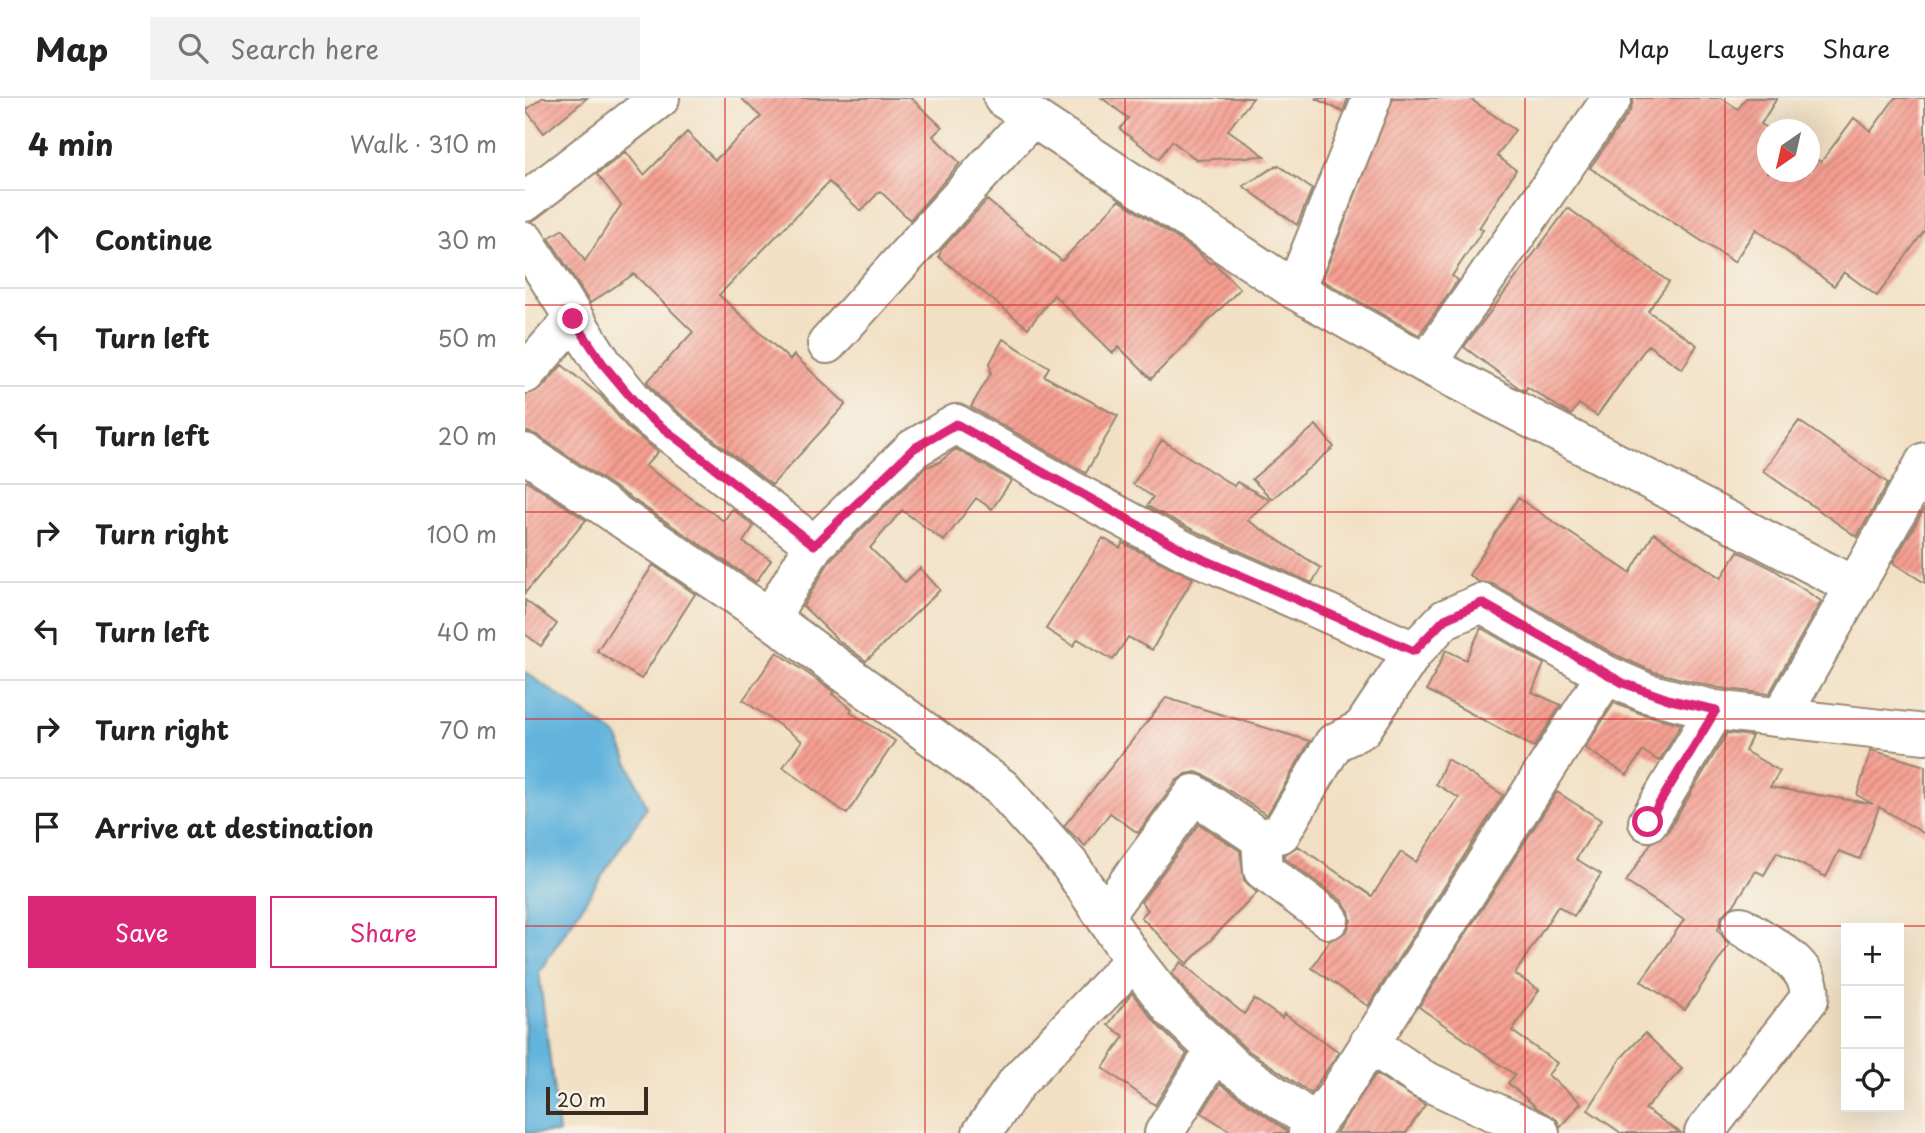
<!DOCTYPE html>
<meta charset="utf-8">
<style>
body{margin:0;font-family:"Playpen Sans",sans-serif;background:#f2f2f2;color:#222}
.controls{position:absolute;right:21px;bottom:21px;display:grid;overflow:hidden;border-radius:0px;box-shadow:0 7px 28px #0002}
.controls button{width:63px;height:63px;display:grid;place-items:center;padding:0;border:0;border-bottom:2px solid #e0e0e0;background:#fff;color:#222;font:35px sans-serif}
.compass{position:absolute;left:1232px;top:21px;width:63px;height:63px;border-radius:50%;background:#fff;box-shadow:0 7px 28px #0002;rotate:214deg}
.scale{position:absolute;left:21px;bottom:18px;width:102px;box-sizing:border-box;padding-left:7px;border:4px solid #3b2a1e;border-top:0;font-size:19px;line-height:24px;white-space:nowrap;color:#3b2a1e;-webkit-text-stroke:5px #f7f3e8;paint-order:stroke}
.stop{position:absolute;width:21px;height:21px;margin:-16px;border:5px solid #db2777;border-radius:50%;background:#fff}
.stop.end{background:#db2777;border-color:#fff;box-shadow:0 2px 7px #0008}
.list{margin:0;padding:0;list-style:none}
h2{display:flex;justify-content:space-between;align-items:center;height:91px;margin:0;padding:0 28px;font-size:30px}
h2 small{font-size:23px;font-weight:400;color:#767676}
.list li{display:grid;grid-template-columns:46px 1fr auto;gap:21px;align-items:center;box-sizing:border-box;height:98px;padding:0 28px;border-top:2px solid #e0e0e0}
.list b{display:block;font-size:26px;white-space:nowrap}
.list em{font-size:23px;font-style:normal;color:#767676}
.actions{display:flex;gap:14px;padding:21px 28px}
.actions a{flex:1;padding:16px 0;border:2px solid #db2777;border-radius:0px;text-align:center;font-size:24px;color:#db2777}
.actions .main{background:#db2777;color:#fff}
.icon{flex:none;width:38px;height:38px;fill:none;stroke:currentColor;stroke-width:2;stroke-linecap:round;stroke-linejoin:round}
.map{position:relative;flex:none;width:1400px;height:1035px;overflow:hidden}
header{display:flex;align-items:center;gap:42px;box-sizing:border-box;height:98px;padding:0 35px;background:#fff;border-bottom:2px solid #e0e0e0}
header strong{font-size:33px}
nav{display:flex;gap:38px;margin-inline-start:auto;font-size:24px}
.search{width:490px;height:63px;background:#f2f2f2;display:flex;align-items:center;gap:18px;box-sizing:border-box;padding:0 24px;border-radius:0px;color:#767676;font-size:26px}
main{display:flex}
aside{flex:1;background:#fff}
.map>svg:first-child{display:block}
.water{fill:#62b4dd;stroke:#4e6f7e;stroke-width:2}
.building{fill:url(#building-hatch)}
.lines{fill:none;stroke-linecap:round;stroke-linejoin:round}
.minor-casing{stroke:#968571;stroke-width:42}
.minor{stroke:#fff;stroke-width:38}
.route{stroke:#db2777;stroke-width:9}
.grid{fill:none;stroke:#d62828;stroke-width:2;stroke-opacity:0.55}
</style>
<header>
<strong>Map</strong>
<div class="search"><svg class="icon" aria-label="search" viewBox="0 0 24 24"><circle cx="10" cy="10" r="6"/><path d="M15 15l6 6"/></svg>Search here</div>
<nav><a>Map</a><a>Layers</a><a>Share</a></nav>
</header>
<main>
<aside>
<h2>4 min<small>Walk · 310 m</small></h2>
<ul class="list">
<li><svg class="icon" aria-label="ahead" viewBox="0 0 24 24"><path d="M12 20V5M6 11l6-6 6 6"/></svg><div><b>Continue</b></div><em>30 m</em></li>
<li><svg class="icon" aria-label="left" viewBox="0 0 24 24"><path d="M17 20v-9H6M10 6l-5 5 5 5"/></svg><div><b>Turn left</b></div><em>50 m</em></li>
<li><svg class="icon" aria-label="left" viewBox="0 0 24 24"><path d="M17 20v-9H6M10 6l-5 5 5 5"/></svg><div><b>Turn left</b></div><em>20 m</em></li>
<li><svg class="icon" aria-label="right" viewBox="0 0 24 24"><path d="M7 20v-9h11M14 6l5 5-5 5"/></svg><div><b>Turn right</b></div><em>100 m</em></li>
<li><svg class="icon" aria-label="left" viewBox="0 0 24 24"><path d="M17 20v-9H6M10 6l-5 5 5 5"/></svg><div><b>Turn left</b></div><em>40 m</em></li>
<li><svg class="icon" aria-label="right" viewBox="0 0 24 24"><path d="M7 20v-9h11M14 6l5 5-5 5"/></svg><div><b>Turn right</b></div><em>70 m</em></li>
<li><svg class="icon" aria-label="arrive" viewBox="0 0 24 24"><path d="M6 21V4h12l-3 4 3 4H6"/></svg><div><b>Arrive at destination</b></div></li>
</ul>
<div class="actions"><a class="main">Save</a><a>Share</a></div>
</aside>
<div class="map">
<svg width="1400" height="1035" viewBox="0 0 1400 1035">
<defs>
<pattern id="building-hatch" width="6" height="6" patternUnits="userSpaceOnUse" patternTransform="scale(1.75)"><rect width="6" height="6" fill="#f69f92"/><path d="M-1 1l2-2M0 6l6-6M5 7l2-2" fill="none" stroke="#c88277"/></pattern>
</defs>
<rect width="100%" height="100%" fill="#f7f3e8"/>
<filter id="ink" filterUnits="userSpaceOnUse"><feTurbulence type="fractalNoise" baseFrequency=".0143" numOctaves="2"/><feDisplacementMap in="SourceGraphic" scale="14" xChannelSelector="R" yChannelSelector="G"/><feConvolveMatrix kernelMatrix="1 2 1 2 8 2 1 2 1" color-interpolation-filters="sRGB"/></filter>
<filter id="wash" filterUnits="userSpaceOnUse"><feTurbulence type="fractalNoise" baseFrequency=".00686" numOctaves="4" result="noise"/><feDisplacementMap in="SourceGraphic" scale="28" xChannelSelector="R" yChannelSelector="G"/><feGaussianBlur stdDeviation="1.57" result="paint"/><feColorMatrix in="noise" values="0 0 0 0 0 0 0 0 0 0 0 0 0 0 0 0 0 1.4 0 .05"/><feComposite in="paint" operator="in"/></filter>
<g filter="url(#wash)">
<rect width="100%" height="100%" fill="#f2e0c4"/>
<path class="water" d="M0,574L92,638L122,709L14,874L34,1035H0Z"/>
<g id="blocks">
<path class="building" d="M17,0H62L19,35L1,12Z
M216,0H386L417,29L408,38L435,65L385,122L355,93L336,113L304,84L194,197L265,262L269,257L321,306L247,387L135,300L122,284L168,234L109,176L65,205L24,140L38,131L60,163L96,107L72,76L101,54L119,77L162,34L190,62L236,19Z
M577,0H728L703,32L740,58L672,62L647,43L634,61L595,31L603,20Z
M790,0H823L818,14Z
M868,0H944L990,32L972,58L991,72L954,130L958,132L927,178L933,182L894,237L797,182Z
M1109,0H1196L1213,11L1221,0H1252L1236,26L1245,32L1242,74H1284V57L1296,64L1329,20L1346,33L1370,0H1400V132L1352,198L1319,174L1309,188L1231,131L1209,164L1065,70L1105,13Z
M753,67L787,91L772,127L718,88Z
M462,102L537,163L594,102L674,155L684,165H689L715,191L626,281L594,249L588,255L529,197L503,230L414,159L416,152Z
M1043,110L1144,184L1123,213L1172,247L1157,271L1123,247L1072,318L1054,306L1046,317L1002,289L1000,293L994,290L939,249Z
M478,241L524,269L519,278L593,318L561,375L446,309L466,275L465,265Z
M37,267L76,298L103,330L133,354L120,368L199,423L207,411L229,428L218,444L246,462L231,484L12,337L0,333V297L16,291Z
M1274,323L1363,385L1332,439L1238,373Z
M791,327L809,349L747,401L727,381Z
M637,342L709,388L712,384L745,402L722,422L796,470L787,485L670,433L622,408L628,399L608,386Z
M431,351L486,383L467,411L451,400L419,443L377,412L345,450L380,484L395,470L415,492L341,563L313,542L278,508L306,461L401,369L413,365Z
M2,383L61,422L0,495V385Z
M993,400L1105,475L1129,435L1196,480L1213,453L1248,471L1296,503L1244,596L1194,590L1129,574L1091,557L968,486L954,484L944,477Z
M1399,411H1400V485L1368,465Z
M578,440L595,450L598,445L668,480L627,552L603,539L588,562L553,541L548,548L521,531Z
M128,467L170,496L116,581L72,553Z
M0,502L32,526L16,548L0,536Z
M956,530L1019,566L1007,594L1036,607L1009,649L902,592L921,552L941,562Z
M252,554L309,594L307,596L327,611L325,614L370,643L322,716L258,669L277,643L218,602Z
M641,600L785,643L742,717L681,678L671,674L661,676L651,683L613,735L585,715L560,748L539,728Z
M1089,605L1117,616L1156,626L1134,663L1118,653L1102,677L1060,650Z
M1202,635L1227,638L1220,653L1255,673L1245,689L1348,706L1332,697L1346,652L1400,668V736L1354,709L1335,761L1314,753L1301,779L1252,754L1239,777L1231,773L1208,808L1197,817L1193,832L1204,847L1160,912L1116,883L1159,822L1101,784L1126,745L1142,735Z
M922,661L978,697L843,908L787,870L805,842L822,833L826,823L824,813L817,803L759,760V757L773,748L847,798L876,754L891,764L934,700L911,686Z
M1032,694L1076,722L1051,761L1076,776L1049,818L1033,808L990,876L1014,892L987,933L1032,965L1023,977L1056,1005L1035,1029L1032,1022L1011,1009L983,985L990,977L894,909Z
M674,726L715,753L719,782L732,795L662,866L616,819L623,812L616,804Z
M656,864L719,916L729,901L757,920L759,916L814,954L786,995L721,951L664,897L647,875Z
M607,895L633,928L662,956L630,1007L578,970L599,938L583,927Z
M1120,935L1157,971L1120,1011L1156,1035H1096L1063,1012L1096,960Z
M851,976L900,1007L881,1035H811Z
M695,986L761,1032L762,1035H708L677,1015Z"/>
</g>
</g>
<g filter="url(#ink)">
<use href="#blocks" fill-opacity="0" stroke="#968571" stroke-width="2"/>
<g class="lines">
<defs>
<path id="minor" d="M478,0L770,192L901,266L1329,488
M0,104L135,0
M0,143L78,266L120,316L289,447
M770,192L847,0
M302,246L506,20
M901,266L1087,0
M0,276L48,221
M0,355L245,520L477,690L545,767L609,862L648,912L707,968L790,1025
M245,520L289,447L388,351L431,326L544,391L660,453L889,553
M1256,619L1400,364
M1123,724L1190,612
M736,741L756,735L809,645L837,631L889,553L920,521L957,505L1081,577L1122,595L1190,612L1400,636
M579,817L669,696L736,741L738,772L804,821
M844,945L897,981L1015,1035
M457,1035L493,983L609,862
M639,1035L690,952
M783,1035L812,997L1081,577
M1179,1035L1284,901C1290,866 1241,845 1216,828"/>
</defs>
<use href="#minor" class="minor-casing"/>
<use href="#minor" class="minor"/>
</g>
</g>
<g class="lines" filter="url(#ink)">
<path class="route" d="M48,221L78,266L120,316L289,447L388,351L431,326L660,453L889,553L920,521L957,505L1098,585L1146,602L1191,612L1123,724"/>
</g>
<path class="grid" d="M200,0V1035M400,0V1035M600,0V1035M800,0V1035M1000,0V1035M1200,0V1035M0,207H1400M0,414H1400M0,621H1400M0,828H1400"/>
</svg>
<div class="controls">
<button>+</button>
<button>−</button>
<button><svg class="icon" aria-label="locate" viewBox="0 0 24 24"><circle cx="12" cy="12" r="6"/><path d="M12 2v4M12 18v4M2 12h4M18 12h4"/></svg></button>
</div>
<svg class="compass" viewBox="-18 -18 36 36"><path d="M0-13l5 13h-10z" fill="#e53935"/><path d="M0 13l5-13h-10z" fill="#767676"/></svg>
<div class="scale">20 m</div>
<div class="stop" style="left:1123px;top:724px"></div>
<div class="stop end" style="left:48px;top:221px"></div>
</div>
</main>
